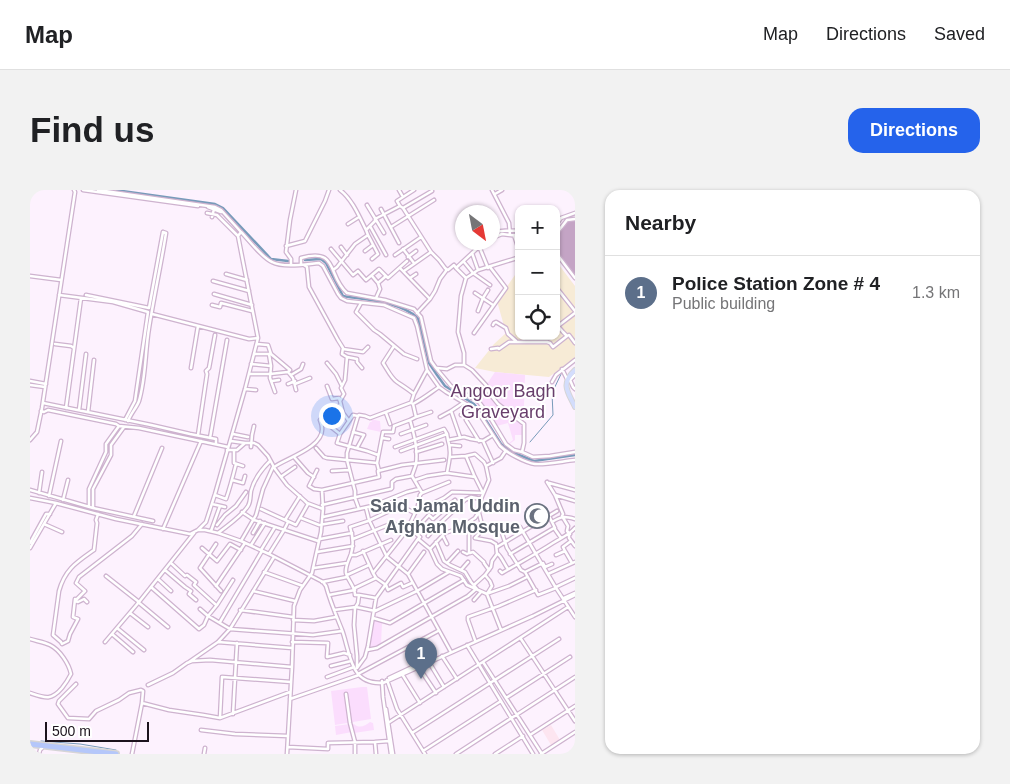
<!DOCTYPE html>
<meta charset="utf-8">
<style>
body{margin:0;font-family:Arial,sans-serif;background:#f2f2f2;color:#202124}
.controls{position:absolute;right:15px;top:15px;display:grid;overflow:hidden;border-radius:10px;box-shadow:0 1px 4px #0004}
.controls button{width:45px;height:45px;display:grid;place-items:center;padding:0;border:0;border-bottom:1px solid #e0e0e0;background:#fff;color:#202124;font:25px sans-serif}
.compass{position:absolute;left:425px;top:15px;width:45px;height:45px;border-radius:50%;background:#fff;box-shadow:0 1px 4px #0004;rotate:148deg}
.scale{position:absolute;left:15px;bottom:12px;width:104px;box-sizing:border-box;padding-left:5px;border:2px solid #1c131d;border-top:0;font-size:14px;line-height:18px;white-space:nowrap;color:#1c131d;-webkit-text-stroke:4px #fff;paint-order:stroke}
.you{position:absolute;left:301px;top:225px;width:18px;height:18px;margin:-12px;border:4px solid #fff;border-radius:50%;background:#1a73e8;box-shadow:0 0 0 8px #1a73e833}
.badge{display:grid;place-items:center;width:32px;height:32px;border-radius:50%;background:#2563eb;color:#fff;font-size:16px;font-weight:700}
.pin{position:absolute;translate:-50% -41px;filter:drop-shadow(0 1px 2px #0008)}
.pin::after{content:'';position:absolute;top:26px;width:18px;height:15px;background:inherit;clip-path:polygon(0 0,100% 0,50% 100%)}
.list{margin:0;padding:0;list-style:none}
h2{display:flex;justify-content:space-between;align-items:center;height:65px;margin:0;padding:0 20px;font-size:21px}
h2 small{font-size:16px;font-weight:400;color:#757577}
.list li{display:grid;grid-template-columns:32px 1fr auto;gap:15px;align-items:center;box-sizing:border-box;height:75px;padding:0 20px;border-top:1px solid #e0e0e0}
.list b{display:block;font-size:19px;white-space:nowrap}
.list p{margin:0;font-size:16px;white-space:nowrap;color:#757577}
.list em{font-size:16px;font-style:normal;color:#757577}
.icon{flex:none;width:28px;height:28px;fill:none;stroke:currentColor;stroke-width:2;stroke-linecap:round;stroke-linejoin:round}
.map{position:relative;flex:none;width:545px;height:564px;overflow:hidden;border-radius:15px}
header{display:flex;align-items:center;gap:30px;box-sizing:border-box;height:70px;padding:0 25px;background:#fff;border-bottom:1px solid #e0e0e0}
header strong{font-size:24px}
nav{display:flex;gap:28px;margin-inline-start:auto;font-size:18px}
.intro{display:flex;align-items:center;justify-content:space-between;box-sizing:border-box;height:120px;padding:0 30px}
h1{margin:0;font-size:35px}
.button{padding:12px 22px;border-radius:15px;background:#2563eb;color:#fff;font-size:18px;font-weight:700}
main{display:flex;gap:30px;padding:0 30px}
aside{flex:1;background:#fff;border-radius:15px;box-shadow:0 1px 4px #0004}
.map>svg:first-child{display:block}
.commercial{fill:#fde5f0}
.industrial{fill:#f7ebd6}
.green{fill:#fbddfd}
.forest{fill:#c4a4c5}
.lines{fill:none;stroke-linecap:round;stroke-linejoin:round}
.stream{stroke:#789bba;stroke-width:1}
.canal{stroke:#789bba;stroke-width:2.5}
.minor-casing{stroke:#ceb3cf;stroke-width:5}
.major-casing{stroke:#d6d5d6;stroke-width:6}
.highway-casing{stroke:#d6d5d6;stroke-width:8}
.minor{stroke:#fff;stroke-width:2.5}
.major{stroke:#d3ddfc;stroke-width:4}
.highway{stroke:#b5c7fa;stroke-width:5}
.labels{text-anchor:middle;stroke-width:4;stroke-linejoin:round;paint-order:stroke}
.park-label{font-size:18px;fill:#683e6b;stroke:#fff}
.worship-label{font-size:18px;font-weight:bold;fill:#5b616d;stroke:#fff;text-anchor:end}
</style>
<header>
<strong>Map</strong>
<nav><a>Map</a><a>Directions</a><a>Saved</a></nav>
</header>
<div class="intro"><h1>Find us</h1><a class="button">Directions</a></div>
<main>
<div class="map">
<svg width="545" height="564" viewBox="0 0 545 564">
<rect width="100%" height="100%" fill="#fdf2fe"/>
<path class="commercial" d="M521,535L530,550L521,555L512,540Z"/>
<path class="industrial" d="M526,71L545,96V168L519,187L465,182L445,178L464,154L476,143L467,111L485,85L489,82V146H526Z"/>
<path class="green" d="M465,182L495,185L493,245H485V250L478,255V254L483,250L478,233L463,237L445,212Z
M340,229L350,231L351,242L337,239L340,232H342Z
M344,429L352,433L351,454L347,457L339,459Z
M332,497H337L341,529L305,535L301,501Z
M340,532L343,533L344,540L324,543L321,535L324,534C329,539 335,536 340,532Z
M320,534L322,542L306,545L305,536Z"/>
<path class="forest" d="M545,29V85L544,86L526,62V45L538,30Z"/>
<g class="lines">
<path class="stream" d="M500,252L523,225L522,203L532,182
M11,551L50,554L86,560"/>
<path class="canal" d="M85,0L185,14L193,18L241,69L258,71
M275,70L291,69L296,73L313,106C337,110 369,111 388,128L399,173L407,185L415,196L444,214L450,221L471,254L484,263L504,271L545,265"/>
<defs>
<path id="minor" d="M53,0L168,16
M68,0L185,17L191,20L211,42L208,46L228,148L215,199L185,304L176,332L168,340
M310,0C322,9 329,26 336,40
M369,0L373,7
M462,0L479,33L480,45
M465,4L472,0
M337,15L354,43
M370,16L367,11L384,0
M178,17L191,22
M373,18L402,1
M351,19L369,53
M177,23L187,25L208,46
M182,27L184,19
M318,34L329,27
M526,35L531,28L545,23
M340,36L356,65
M361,37L404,10
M211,42C220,51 231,67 242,72C253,78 277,74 289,73L293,76L308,104L311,108L317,111L354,115L384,128L387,136L397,180L409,197L416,202L443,218L450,225L470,256C477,263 496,273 505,274C516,275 534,271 545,270
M462,43C471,40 480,40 489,41
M526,44L537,30L545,29
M338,45L348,64L342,69
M484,45L489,60
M462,48L472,44L489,46
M454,52L426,78L436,88L431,106L428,142L434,163V175L442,180L456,195L459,203L468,214L494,234V253L492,262L503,267L520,266L545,262
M256,56L275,51L295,11L299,0
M445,56L448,52
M449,56L458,78
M311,57L317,65
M301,59L323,85L328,81L336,90L349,79L356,86L348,93
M373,59L384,73
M335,61L343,55
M442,63L448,80
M526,63L545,88
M365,65L391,47
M378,67L386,61
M434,72L443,83L460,95
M271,74V68C309,57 297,86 317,103L355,110L384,119L391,127L401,171L406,178L421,196L449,212L458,224L476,254L484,260L492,262
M261,75V69L256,62L260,30L266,0
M274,75L277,77L279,97L308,150L313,158L312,164L317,167L315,190L311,198L314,204L310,211L313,223L319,231L323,225L328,226
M370,78L400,109
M303,80L307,77L325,54L338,45L336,40L345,31V29L370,16L373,18L401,62L409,70L415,78L418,80L424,75L426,78
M374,81L401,62
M196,84L217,90
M0,86L31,90
M342,86L348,93L350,99L346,108
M356,86L358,88L377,71
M380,88L386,84
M436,88L448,80L487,68
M183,91L219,101
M526,97L545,121
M445,103L463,115
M184,104L222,115
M29,105L83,112L118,122L105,211L95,230
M56,105L119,118L133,42
M331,113L326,122L344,140L350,144L374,164L387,169
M182,115L190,117L191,113L222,121
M448,121L453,108L458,100
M387,123L400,109L405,101L410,89L416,81V79
M122,124L219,149L228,148
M526,134L533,142L537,146L539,145L545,153
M463,135L464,133L466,132L476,138L478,144L486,151
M528,136L545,123
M444,143L476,98L460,77
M25,154L41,156L44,158
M364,156L353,173C357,179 361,188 367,192C373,196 378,199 384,204
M313,159L333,162L338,157
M461,159L468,158L469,159L479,152H517L520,153L523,157L537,146
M225,164H241
M239,164L241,176L240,188L245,202
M317,167L327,169V172L332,178
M297,173L306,184L312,196
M221,174L241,176
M161,178L168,136
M407,178L417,179L425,175H434
M532,179L537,189
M258,182L263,188L266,200
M219,184H240L258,182L260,180L241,164L238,155L227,154
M261,185L271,179L273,174
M545,185L540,190L543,197L545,199
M0,191L16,194
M242,191L249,190
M522,192L526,185L545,170
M258,194L265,191
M265,194L280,188
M0,195L15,197
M297,196L302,209L309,208L310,211
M215,199L226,200
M13,213L121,235L160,244L186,249V254
M383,214C393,209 400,203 409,197
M36,218L51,108
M304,218L311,215
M49,220L56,164
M11,221L14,222L18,220L86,234L89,236
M421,221L430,247
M58,222L64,170
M356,223L360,234
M431,225L444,219
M386,227L401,222
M410,227L421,221L433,213
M291,229L310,244
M436,230L449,251
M98,231C101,223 107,217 109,211C116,187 115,162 119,138C124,106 131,75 136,43L133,42
M319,231L310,244L307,253L337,261L348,265
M323,242L334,245L327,258
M203,244L218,247
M371,244L396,235
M168,245L177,184L176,181L179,178L185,145
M180,248L197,150
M352,248L359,249
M0,250L7,242L12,218L45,2L44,0
M201,251L215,253
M453,251L463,273
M420,255L430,256
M221,257L222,245L224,236
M365,257L414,239L417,244L418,250L434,247L441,249L453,251L463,245
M286,258L294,267L297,268L347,273
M197,260H207L215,253H224L228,255L238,266L245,279L257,295L275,311L277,313L293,319
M204,261V273L213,276
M371,261L417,244
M386,262L412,254
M436,266L444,285L453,303
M264,267L278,283L284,287
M420,267L436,266L445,264L454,272L456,276L471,268L475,262
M456,276L459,290L451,309L449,322L445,328L430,338L415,343L400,359L407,374L412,379L431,386L437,395L457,404L471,440
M244,277C257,268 294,257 292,238C292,235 291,233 290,230L295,224
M287,280L279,296L284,299L292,300L349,287L348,281L372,275L414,270
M302,281L319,280
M349,281L347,273L353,242H363L364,236L380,230
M417,283C419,271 422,262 418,250
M252,286L265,277
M202,290L213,293L215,286
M385,290L397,286L417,283L445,287
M517,292L525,305L533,324L532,326L538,336L537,341L540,344
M519,293L545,300
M0,300L63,318L123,331
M9,303L12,282
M392,303L419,292
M185,305L196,309C200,298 203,286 206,274
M525,305L545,311
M19,306L31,251
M0,308L26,313L86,329L160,344L168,340H175L188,343L211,351L239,364L293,392L296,396C300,411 306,425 312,440C317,453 319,473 328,484C335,492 344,493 353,493L503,426L545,405
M33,310L38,290
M182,314L195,317
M292,315L361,299L362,298V292L366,289L382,286
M59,316V299L76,262V254L89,236L109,238L198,257
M63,318V299L81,265V255L94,237
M336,318L339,330L357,367L378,384L421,462
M231,319L266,335L278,314
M329,319L325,308V301L317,270V263L328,226L329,225L335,226L340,228L380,213
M387,321L414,308L422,302L453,303
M212,322L224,330L288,351L290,349L322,343
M104,326L132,258
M519,326L525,338
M293,327L342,316L377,302L389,299
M271,328L289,335L313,331
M255,330L270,306
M522,332C532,326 534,326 545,329
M14,334L32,342
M187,335L195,325L206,316L216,302
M378,337L390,347L388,349
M490,337L526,398
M133,339L171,251
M181,341L190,316
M384,341L399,325L403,329L425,310
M188,343C198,335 211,327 218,316C221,311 220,306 221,301C224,289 232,279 240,271
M223,343L230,331
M472,343L477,358L491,380L495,382L508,405L526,398L545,427
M539,345V348L545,356
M398,346L406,337L435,310L441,307L451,309
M413,346L417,354
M445,348L461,351L466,354L467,364L462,371L461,377L455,385L460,391L462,396L457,404
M445,348L453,339L449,323
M323,349L363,333L377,340
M211,351L226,325L233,299L243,277
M406,352L414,371L420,375L435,382L441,392L447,399
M0,353L16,324H20
M186,354L170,378L191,401
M221,355L235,333
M467,357L527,321
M0,358L26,313
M172,358L187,371L200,354L211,360
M231,360L245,337
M333,361L343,383
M535,361L542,373
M287,362L323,356
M433,362L437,364L439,363V342L437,334
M439,363H440L443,362L454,372V373L459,380
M467,363C472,367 474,374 478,379
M239,364L254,340L258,332
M480,364L524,338L531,348
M321,365H326L361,350
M526,365L535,361L533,357L541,351
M141,373L155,386L157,385L166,392L164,395L185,414
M417,373L428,361
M284,378L317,373
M135,380L155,397L161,401L159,404L166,410
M431,380L438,372
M470,381L472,383C489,373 506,364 523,353C531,348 539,345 545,338
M234,382L273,396
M495,382L513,373L515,377L522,374
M378,384L394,362
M518,384L545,372
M317,385L339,375
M76,386L109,412
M128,389L141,401
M292,392L317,387
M382,393L373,397L371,393L358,400L356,395L346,388L343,383L377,340L385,323L387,321L390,305L392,303L382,286C383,282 385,278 386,274C388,259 384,244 380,230L386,227L383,214L381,213L384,204L397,180
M444,395L455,385
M186,396L215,353
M121,397L169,439L174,435L178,426L187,415L203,390
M526,397L545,388
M325,398L346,388
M223,401L265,411
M459,403L479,396L497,387
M299,405L325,400
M329,405L346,408
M534,408L545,403
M45,409L43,427L48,429L40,444L38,451L32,454L31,452L23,445L29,401C35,379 47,372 64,360L67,333L66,330L68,324
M444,410L451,402
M57,412L54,409L48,412L45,411L55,401L46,393L49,387L102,346L112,334
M108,412L138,437
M170,419L178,426L200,439L283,445L312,441
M210,420L263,427
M304,420L326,417L345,421L387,401L419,382
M100,423L118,437
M343,428L360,433L434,390
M263,430L284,431L306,427
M190,432L232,361
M87,438L114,460
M82,444L103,462
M0,449C6,451 14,452 20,455C30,460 39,474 41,484C38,490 36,493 32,498C21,511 15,508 0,503
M491,449L545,531
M445,450L438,430V427L469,416L506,400
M75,452L109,412L164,343
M188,452L262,458
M262,452L298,453L297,467L314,463L320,465
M437,455L503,564
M337,460L347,458L366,447L438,406L446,399
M412,466L427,489
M159,472L188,452L200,439L244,367
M399,472L414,497
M453,472L512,564
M301,476L321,471
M388,476L406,503
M327,478V466L324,435L325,418L328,413L329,405H325C325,396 318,391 316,383C315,376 319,370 321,364C324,354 323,346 320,337L338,331L370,316L385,323
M327,478L335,467L338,456L346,408L388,349L400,359
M328,484L408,441
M372,484L390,513
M297,487L324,477
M359,488L391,473
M357,490L367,519L395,564
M352,491L353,507L361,564
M46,494L29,511L28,514L38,528L59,529L66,521L89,510L99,503L111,500L113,501L112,513L102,564
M118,495L143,483L157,473L162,471L180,470L262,477
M316,504L320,533L325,552V564
M476,508L540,467
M260,509L329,485
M112,513L139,520L173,525L190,528L260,502
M356,519L363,564
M203,524L207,453
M190,528L192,487L261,492
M358,533L538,417
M171,540L205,544L258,546
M382,543L529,449
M500,545L545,516
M258,557L298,559V553L345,552
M393,561L471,511
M9,564L10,560L12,558
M174,564L175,558
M257,564L262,477L264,416L270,400L282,383L283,378L291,342L293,319L292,300
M346,564L345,552L359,551
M426,564L545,487
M465,564L493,546
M511,564L545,542"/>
<path id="major" d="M545,180C530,194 538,202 545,217"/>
<path id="highway" d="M0,554L86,564"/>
</defs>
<use href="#minor" class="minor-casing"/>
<use href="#major" class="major-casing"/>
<use href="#highway" class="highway-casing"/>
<use href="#minor" class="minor"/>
<use href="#major" class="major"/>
<use href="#highway" class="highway"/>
</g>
<defs>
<symbol id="mosque-ring" viewBox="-11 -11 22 22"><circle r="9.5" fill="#fff" stroke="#6b7280" stroke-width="1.5"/><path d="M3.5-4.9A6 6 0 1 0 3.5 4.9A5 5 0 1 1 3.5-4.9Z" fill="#6b7280"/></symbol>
</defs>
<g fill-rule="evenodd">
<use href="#mosque-ring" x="493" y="312" width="28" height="28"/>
</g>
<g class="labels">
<g class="park-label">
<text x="473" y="207">Angoor Bagh<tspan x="473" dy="21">Graveyard</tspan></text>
</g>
<g class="worship-label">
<text x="490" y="322">Said Jamal Uddin<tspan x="490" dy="21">Afghan Mosque</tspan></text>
</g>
</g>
</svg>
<div class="controls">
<button>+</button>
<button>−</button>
<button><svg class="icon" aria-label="locate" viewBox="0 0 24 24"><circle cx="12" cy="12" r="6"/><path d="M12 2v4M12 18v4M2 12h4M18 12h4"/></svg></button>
</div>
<svg class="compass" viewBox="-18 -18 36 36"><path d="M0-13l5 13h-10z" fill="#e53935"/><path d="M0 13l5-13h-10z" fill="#757577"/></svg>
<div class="scale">500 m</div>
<div class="you"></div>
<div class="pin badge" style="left:391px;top:489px;background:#5c6f8a">1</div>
</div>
<aside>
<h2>Nearby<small></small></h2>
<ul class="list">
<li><span class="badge" style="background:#5c6f8a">1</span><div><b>Police Station Zone # 4</b><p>Public building</p></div><em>1.3 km</em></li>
</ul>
</aside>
</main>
